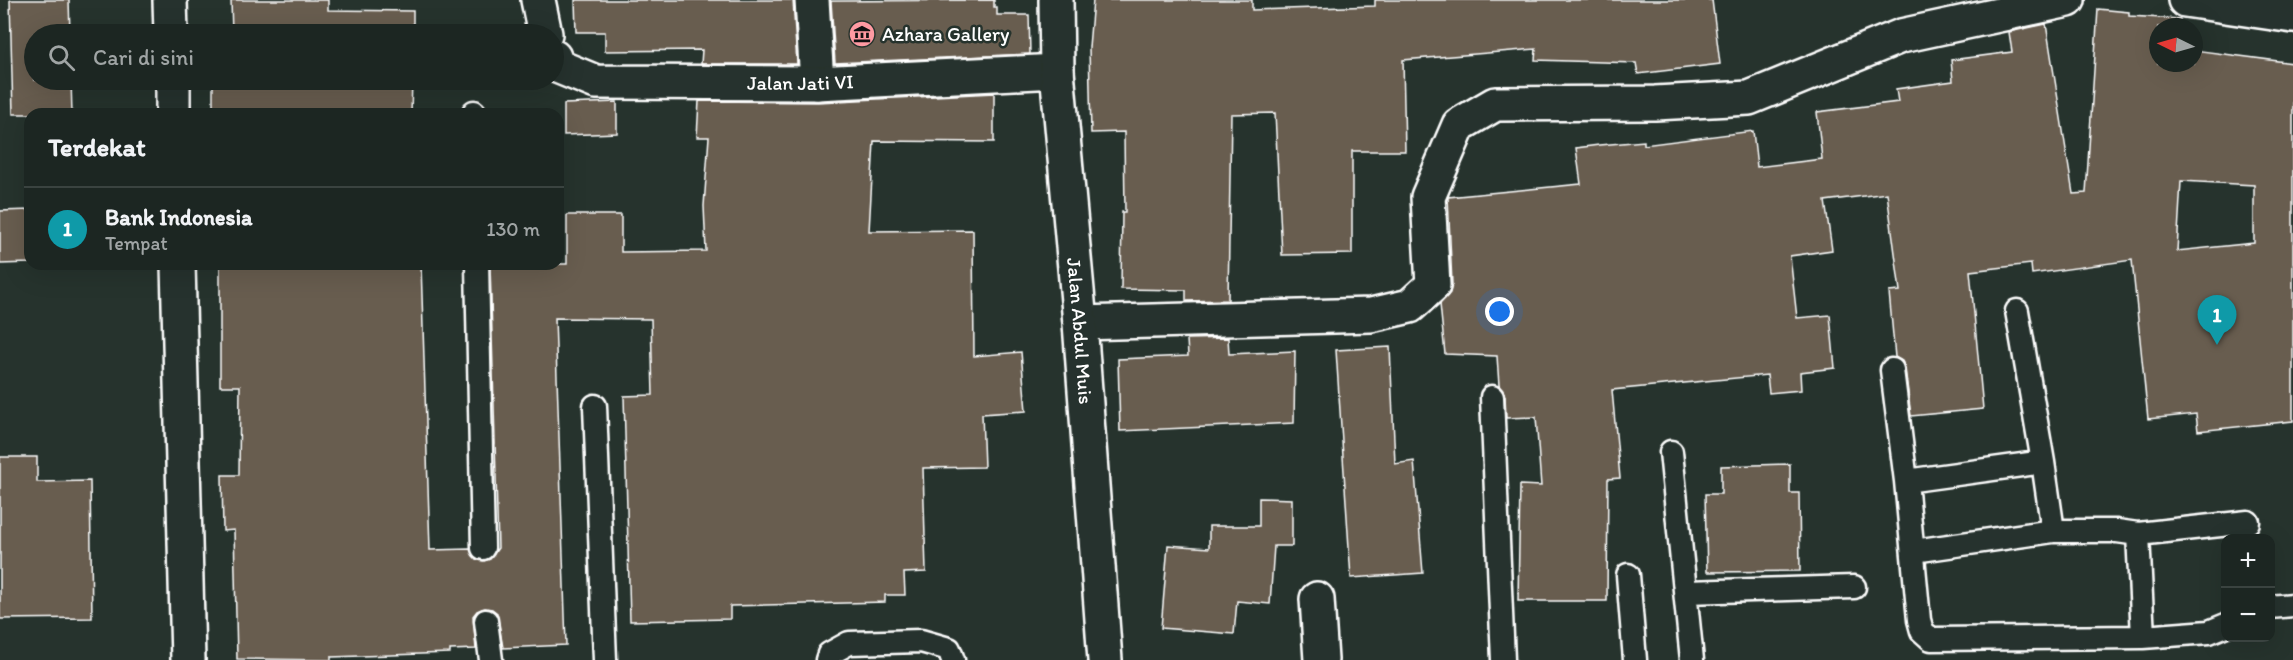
<!DOCTYPE html>
<html lang="id">
<meta charset="utf-8">
<style>
body{margin:0;font-family:Itim,sans-serif;background:#252e2a;color:#f1f3f6}
.controls{position:absolute;right:18px;bottom:18px;display:grid;overflow:hidden;border-radius:12px;box-shadow:0 6px 24px #0002}
.controls button{width:54px;height:54px;display:grid;place-items:center;padding:0;border:0;border-bottom:2px solid #3a4340;background:#1c2622;color:#f1f3f6;font:30px sans-serif}
.compass{position:absolute;left:2149px;top:18px;width:54px;height:54px;border-radius:50%;background:#1c2622;box-shadow:0 6px 24px #0002;rotate:275deg}
.you{position:absolute;left:1500px;top:312px;width:21px;height:21px;margin:-15px;border:4px solid #fff;border-radius:50%;background:#1a73e8;box-shadow:0 0 0 9px #1a73e833}
.badge{display:grid;place-items:center;width:39px;height:39px;border-radius:50%;background:#db2777;color:#fff;font-size:20px;font-weight:700}
.pin{position:absolute;translate:-50% -50px;filter:drop-shadow(0 2px 3px #0008)}
.pin::after{content:'';position:absolute;top:32px;width:21px;height:18px;background:inherit;clip-path:polygon(0 0,100% 0,50% 100%)}
.list{margin:0;padding:0;list-style:none}
h2{display:flex;justify-content:space-between;align-items:center;height:78px;margin:0;padding:0 24px;font-size:26px}
h2 small{font-size:20px;font-weight:400;color:#a0a5a5}
.list li{display:grid;grid-template-columns:39px 1fr auto;gap:18px;align-items:center;box-sizing:border-box;height:84px;padding:0 24px;border-top:2px solid #3a4340}
.list b{display:block;font-size:22px;white-space:nowrap}
.list p{margin:0;font-size:20px;white-space:nowrap;color:#a0a5a5}
.list em{font-size:20px;font-style:normal;color:#a0a5a5}
.icon{flex:none;width:33px;height:33px;fill:none;stroke:currentColor;stroke-width:2;stroke-linecap:round;stroke-linejoin:round}
.map{position:relative;flex:none;width:2293px;height:660px;overflow:hidden}
.search{position:absolute;background:#1c2622;box-shadow:0 6px 24px #0002;left:24px;top:24px;width:540px;height:66px;display:flex;align-items:center;gap:15px;box-sizing:border-box;padding:0 21px;border-radius:33px;color:#a0a5a5;font-size:22px}
.panel{position:absolute;background:#1c2622;box-shadow:0 6px 24px #0002;left:24px;top:108px;width:540px;height:162px;border-radius:18px}
.map>svg:first-child{display:block}
.building{fill:#675d50;stroke:#fff;stroke-width:1.5;fill-rule:evenodd}
.lines{fill:none;stroke-linecap:round;stroke-linejoin:round}
.lane-casing{stroke:#fff;stroke-width:27}
.street-casing{stroke:#fff;stroke-width:38}
.secondary-casing{stroke:#fff;stroke-width:38}
.lane{stroke:#26332d;stroke-width:22}
.street{stroke:#26332d;stroke-width:33}
.secondary{stroke:#26332d;stroke-width:33}
.labels{text-anchor:middle;stroke-width:5;stroke-linejoin:round;paint-order:stroke}
.poi-label{font-size:20px;fill:#fff;stroke:#26332d;text-anchor:start}
.street-label{font-size:20px;fill:#fff;stroke:#26332d}
</style>
<div class="map">
<svg width="2293" height="660" viewBox="0 0 2293 660">
<rect width="100%" height="100%" fill="#26332d"/>
<filter id="ink" filterUnits="userSpaceOnUse"><feTurbulence type="fractalNoise" baseFrequency=".0167" numOctaves="2"/><feDisplacementMap in="SourceGraphic" scale="12" xChannelSelector="R" yChannelSelector="G"/><feConvolveMatrix kernelMatrix="1 2 1 2 8 2 1 2 1" color-interpolation-filters="sRGB"/></filter>
<g filter="url(#ink)">
<path class="building" d="M10,0H69L70,34H34V80H71L72,114H13Z
M231,0H328V10L413,11V34H232Z
M575,0H793L797,64H701L702,50L605,51V32H576Z
M994,0V7H997V15H1029L1030,54L835,63L831,1Z
M1093,0H1252V10L1375,6V0H1712L1720,64L1638,74L1636,63L1535,60L1536,49L1403,60L1405,151H1352V254L1282,255L1275,113L1231,114L1228,300L1186,301V290L1121,289L1122,212H1125L1124,132L1091,133L1089,47Z
M2098,9L2129,12V16L2180,19V27H2158V63H2194V50L2293,63V421L2198,431L2196,414L2148,419L2132,260L2032,274L2031,264L1970,271L1983,409L1911,416L1905,368L1902,361L1895,357L1889,292L1900,291L1887,193L1825,201L1832,250L1790,256L1797,318L1830,315L1835,368L1800,372L1801,390L1769,393L1767,375L1612,390L1620,478L1608,479L1607,601H1518L1520,485L1541,486L1536,417L1506,418L1505,396L1499,385L1497,356L1445,354L1440,304L1450,293L1452,284L1448,197L1581,184L1576,148L1599,145L1644,141V145L1753,131L1757,167L1822,159L1817,112L1898,102L1896,89L1953,81L1951,60L2012,52L2009,32L2046,24L2073,194L2086,193ZM2181,181L2254,185V243L2177,251Z
M213,80H412L411,114L213,113Z
M994,93V142L874,141L869,231L973,230L974,356L1021,352L1026,411L982,414L984,467L923,468L926,572L904,573L905,595H885V602L730,606V619L630,621L624,396L653,395L651,319L555,318L566,645L503,648L497,613L492,609L485,608L477,611L473,616L476,649L450,650V653L331,657V660L237,659L234,530L223,531L222,475H239L240,386H220V264H421L430,550L470,549L476,559L484,561L490,559L498,548L490,264H567V215H621V252L706,251L704,206L709,137H697L699,101L818,102Z
M617,102V133L564,135V104Z
M30,210V263L0,264V211Z
M1228,338L1229,354L1295,351L1294,423L1120,431L1118,359L1188,356L1187,339Z
M1390,347L1395,464L1414,461L1423,573L1351,578L1336,350Z
M0,457H37V482L90,481L92,618L0,619Z
M1790,464V493H1799L1800,571L1707,572L1705,494H1721V466Z
M1259,498L1292,499V546H1274L1270,604L1237,601L1234,634L1161,628L1168,545L1209,548V526H1259Z"/>
<g class="lines">
<defs>
<path id="lane" d="M474,112V114
M477,264L483,548
M2017,311L2043,462L2053,531H2117L2138,534L2143,637
M1892,370L1906,481L1919,620L1922,631L1931,639L2143,637L2209,632L2226,625
M1492,397L1503,660
M595,406L605,660
M1671,452L1692,660
M1906,481L2043,462
M2138,534L2248,522
M1914,551L2053,531
M1628,575L1635,660
M1686,592L1854,587
M2270,607L2293,605
M486,621L491,660
M827,660L829,654L849,643L921,641L949,649L953,660"/>
<g id="street">
<path d="M170,0L171,34"/>
<path d="M538,0L545,34"/>
<path d="M812,0L817,83"/>
<path d="M2185,0L2293,16"/>
<path id="s1" d="M554,57L557,66L596,82L817,83L1057,71"/>
<path d="M173,80V114"/>
<path d="M178,264L188,660"/>
<path d="M1080,323L1371,315L1410,306L1433,285L1428,197L1459,125L1495,104L1655,103L1749,98L1901,36L2068,0"/>
<path d="M1317,599L1321,660"/>
</g>
<g id="secondary">
<path id="s2" d="M1056,0L1057,71L1080,323L1105,660"/>
</g>
</defs>
<use href="#lane" class="lane-casing"/>
<use href="#street" class="street-casing"/>
<use href="#secondary" class="secondary-casing"/>
<use href="#lane" class="lane"/>
<use href="#street" class="street"/>
<use href="#secondary" class="secondary"/>
</g>
</g>
<defs>
<symbol id="museum-disc" viewBox="-11 -11 22 22"><circle r="9.5" fill="#ff9aa2" stroke="#26332d"/><path d="M0-6L6-3V-2H-6V-3ZM-5-1h2V3h-2ZM-1-1h2V3h-2ZM3-1h2V3H3ZM-6 4H6V6H-6Z" fill="#111"/></symbol>
</defs>
<g fill-rule="evenodd">
<use href="#museum-disc" x="847" y="19" width="30" height="30"/>
</g>
<g class="labels">
<g class="poi-label">
<text x="882" y="41">Azhara Gallery</text>
</g>
<g class="street-label">
<text dy="7" stroke="none"><textPath href="#s1" startOffset="256">Jalan Jati VI</textPath></text>
<text dy="7" stroke="none"><textPath href="#s2" startOffset="332">Jalan Abdul Muis</textPath></text>
</g>
</g>
</svg>
<div class="controls">
<button>+</button>
<button>−</button>
</div>
<svg class="compass" viewBox="-18 -18 36 36"><path d="M0-13l5 13h-10z" fill="#e53935"/><path d="M0 13l5-13h-10z" fill="#a0a5a5"/></svg>
<div class="you"></div>
<div class="pin badge" style="left:2217px;top:345px;background:#0f9aa8">1</div>
<div class="search"><svg class="icon" aria-label="search" viewBox="0 0 24 24"><circle cx="10" cy="10" r="6"/><path d="M15 15l6 6"/></svg>Cari di sini</div>
<section class="panel">
<h2>Terdekat<small></small></h2>
<ul class="list">
<li><span class="badge" style="background:#0f9aa8">1</span><div><b>Bank Indonesia</b><p>Tempat</p></div><em>130 m</em></li>
</ul>
</section>
</div>
